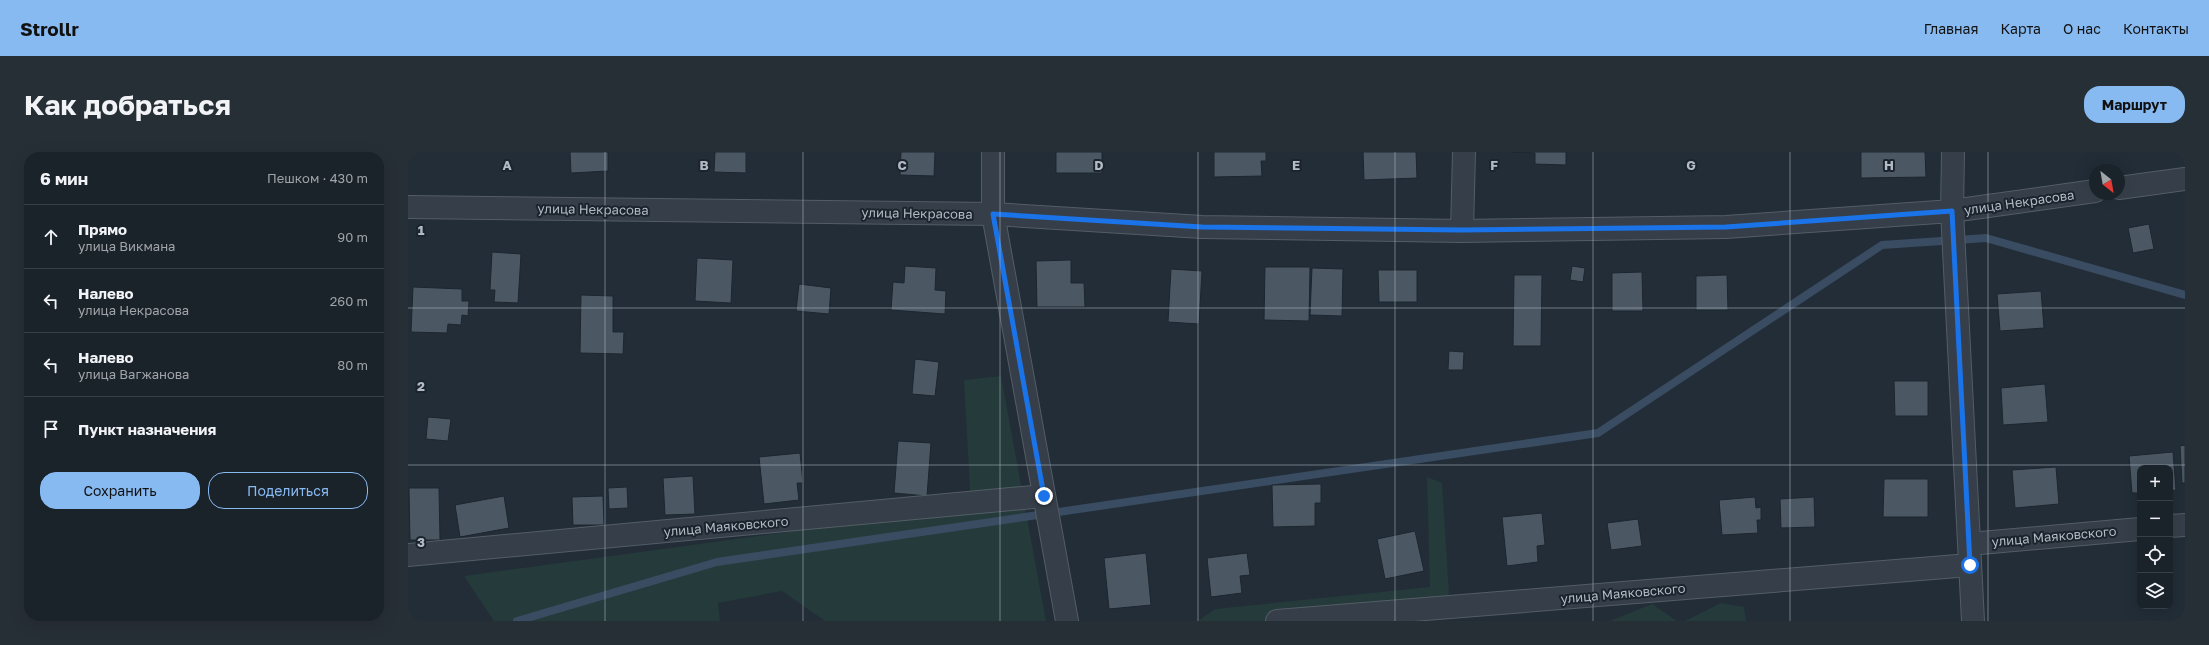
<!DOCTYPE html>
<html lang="ru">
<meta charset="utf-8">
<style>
body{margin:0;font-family:"Golos Text",sans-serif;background:#272f36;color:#f1f3f6}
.controls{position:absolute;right:12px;bottom:12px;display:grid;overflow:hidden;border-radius:8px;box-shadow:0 4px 16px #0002}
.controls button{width:36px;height:36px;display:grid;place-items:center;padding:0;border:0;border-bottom:1px solid #383f47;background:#1a222a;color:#f1f3f6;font:20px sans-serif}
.compass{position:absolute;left:1681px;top:12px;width:36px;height:36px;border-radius:50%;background:#1a222a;box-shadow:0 4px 16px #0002;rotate:149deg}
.stop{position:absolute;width:12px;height:12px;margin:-9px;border:3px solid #1a73e8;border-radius:50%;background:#fff}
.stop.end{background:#1a73e8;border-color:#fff;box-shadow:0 1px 4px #0008}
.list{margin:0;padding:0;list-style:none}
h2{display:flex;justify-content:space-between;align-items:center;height:52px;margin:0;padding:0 16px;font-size:17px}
h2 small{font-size:13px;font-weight:400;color:#9fa4a8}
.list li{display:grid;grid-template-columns:26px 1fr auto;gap:12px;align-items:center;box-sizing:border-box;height:64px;padding:0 16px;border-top:1px solid #383f47}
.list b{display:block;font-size:15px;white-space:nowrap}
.list p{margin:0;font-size:13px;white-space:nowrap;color:#9fa4a8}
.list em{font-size:13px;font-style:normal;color:#9fa4a8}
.actions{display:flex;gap:8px;padding:12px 16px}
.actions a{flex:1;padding:9px 0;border:1px solid #88baf2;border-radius:16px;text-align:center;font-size:14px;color:#88baf2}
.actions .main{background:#88baf2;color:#111}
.icon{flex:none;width:22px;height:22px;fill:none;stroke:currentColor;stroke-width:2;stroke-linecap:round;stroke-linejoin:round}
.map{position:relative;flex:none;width:1777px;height:469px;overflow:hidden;border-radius:16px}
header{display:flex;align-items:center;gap:24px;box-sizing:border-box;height:56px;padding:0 20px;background:#88baf2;color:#111}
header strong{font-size:19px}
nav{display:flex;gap:22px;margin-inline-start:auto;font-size:14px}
.intro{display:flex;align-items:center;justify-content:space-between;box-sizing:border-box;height:96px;padding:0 24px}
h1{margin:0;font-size:28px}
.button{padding:10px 18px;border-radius:16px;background:#88baf2;color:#111;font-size:14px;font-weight:700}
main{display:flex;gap:24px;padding:0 24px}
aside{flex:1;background:#1a222a;border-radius:16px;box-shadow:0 4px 16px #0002}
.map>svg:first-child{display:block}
.green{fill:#253a3a}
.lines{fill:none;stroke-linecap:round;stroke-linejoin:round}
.stream{stroke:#394c61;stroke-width:8}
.building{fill:#4b5864;stroke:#1d262f}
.minor-casing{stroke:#545d66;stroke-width:24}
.minor{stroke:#363f49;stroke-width:22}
.route{stroke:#1a73e8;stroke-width:5}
.grid{fill:none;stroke:#b1bac5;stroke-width:1;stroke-opacity:0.55}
.labels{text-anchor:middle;stroke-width:4;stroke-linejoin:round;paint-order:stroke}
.street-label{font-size:13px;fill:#b1bac5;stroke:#1b242d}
.grid-label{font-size:13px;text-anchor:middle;font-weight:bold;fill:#b1bac5;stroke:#1b242d;stroke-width:4;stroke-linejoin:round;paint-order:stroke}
</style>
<header>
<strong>Strollr</strong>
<nav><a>Главная</a><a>Карта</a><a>О нас</a><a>Контакты</a></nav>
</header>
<div class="intro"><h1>Как добраться</h1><a class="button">Маршрут</a></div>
<main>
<aside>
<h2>6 мин<small>Пешком · 430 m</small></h2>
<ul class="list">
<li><svg class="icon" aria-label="ahead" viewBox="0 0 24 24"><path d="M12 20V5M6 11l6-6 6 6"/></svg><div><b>Прямо</b><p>улица Викмана</p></div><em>90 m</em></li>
<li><svg class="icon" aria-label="left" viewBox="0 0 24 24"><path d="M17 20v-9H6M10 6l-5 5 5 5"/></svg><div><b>Налево</b><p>улица Некрасова</p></div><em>260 m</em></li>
<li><svg class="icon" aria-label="left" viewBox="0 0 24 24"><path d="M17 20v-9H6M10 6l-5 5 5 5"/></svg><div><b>Налево</b><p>улица Вагжанова</p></div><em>80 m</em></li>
<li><svg class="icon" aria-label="arrive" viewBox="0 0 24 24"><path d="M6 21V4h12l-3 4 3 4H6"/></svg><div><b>Пункт назначения</b></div></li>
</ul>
<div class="actions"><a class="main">Сохранить</a><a>Поделиться</a></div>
</aside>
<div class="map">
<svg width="1777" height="469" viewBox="0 0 1777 469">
<rect width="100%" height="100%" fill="#222d38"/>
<path class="green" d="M593,224L638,469H417L374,439L310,451L312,469H86L56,424L563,355L556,228Z
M1019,325L1034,331L1041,442L1028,456L894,469H790L807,457L1022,435Z
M1313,451L1336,455L1338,469H1277Z
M1244,452L1269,469H1202Z"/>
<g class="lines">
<path class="stream" d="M109,469L309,410L1190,281L1474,93L1578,86L1777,143"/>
</g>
<path class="building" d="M162,0H200V19L163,21Z
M307,0H338V21L306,20Z
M493,0H527L526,24L492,23Z
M648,0H694V21H648Z
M806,0H858V9H853L854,24L806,25Z
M955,0H1008L1009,26L956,28Z
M1103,0H1158V13L1127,12V1Z
M1453,0H1517L1518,25L1453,26Z
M1741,72L1746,97L1725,101L1720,76Z
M84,100L113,102L110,151L86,150L87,138H82Z
M289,106L325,108L323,151L287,149Z
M663,108V131H676L677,155H629L628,109Z
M497,114L528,116L527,138L538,139L537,162L483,158L485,130L496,131Z
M1164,114L1177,116L1175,130L1162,128Z
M857,115H902L901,169L856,168Z
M904,116L935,117L934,164L902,163Z
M763,117L794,119L791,172L760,170Z
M970,118H1009V150H971Z
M1234,120L1235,159H1204V121Z
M1106,123H1134L1133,194H1105Z
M1319,123L1320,158H1288V124Z
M391,132L423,136L421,162L388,159Z
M5,135L54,137V149H61L60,164L54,163L53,173L40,172L39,181L3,180Z
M1633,139L1636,176L1592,179L1589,142Z
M173,143L205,144V180H216L215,202L172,201Z
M1041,199L1056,200L1055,218H1040Z
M507,207L531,210L527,244L504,242Z
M1486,229H1520V264H1487Z
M1637,232L1640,270L1595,273L1593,236Z
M20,265L43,267L40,289L18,287Z
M490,289L523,291L519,344L486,341Z
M1777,293V331H1774L1772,294Z
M1765,300L1768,338L1762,339V316H1732V341H1724L1721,304Z
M392,301L395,331H389L391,348L356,352L351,305Z
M1648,315L1651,352L1607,356L1604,318Z
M285,324L287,362L257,363L255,326Z
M1476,327H1520V365H1475Z
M913,332V351H907V374L865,375L864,333Z
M219,335L220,356L201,357L200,336Z
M1,336H31L32,388H2Z
M96,344L101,376L52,385L47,353Z
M195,344L196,373H165L164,345Z
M1347,345L1348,356L1353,355V368H1349L1350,381L1314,383L1311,348Z
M1406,345L1407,375L1373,376L1372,347Z
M1134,361L1137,393L1129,394L1130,410L1099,414L1094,365Z
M1230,367L1234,394L1203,398L1199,371Z
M1007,379L1016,419L977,427L969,387Z
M738,401L743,453L701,457L696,406Z
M839,401L842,423L832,424L834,441L803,445L799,406Z"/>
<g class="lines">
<defs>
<path id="minor" d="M585,0V62L659,469
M1545,0L1544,59L1565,469
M1711,36L1777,27
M0,55L585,62L794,75L1054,79L1318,75L1544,59L1687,39
M1054,79L1056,0
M1762,374L1777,373
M1561,392L1732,377
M0,403L636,344
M869,469L1562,413"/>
</defs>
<use href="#minor" class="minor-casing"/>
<use href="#minor" class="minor"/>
</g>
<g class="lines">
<path class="route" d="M636,344L585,62L794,75L1054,78L1318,75L1544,59L1562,413"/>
</g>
<path class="grid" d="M197,0V469M395,0V469M592,0V469M790,0V469M987,0V469M1185,0V469M1382,0V469M1580,0V469M0,156H1777M0,313H1777"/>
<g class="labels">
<g class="street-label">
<text transform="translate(1611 50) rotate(-8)" y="5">улица Некрасова</text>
<text transform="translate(185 57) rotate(1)" y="5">улица Некрасова</text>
<text transform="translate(509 61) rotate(1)" y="5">улица Некрасова</text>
<text transform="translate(318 374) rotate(-5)" y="5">улица Маяковского</text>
<text transform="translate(1646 384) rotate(-5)" y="5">улица Маяковского</text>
<text transform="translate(1215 441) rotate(-5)" y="5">улица Маяковского</text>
</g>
</g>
<g class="grid-label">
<text x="99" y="18">A</text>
<text x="296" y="18">B</text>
<text x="494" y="18">C</text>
<text x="691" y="18">D</text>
<text x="888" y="18">E</text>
<text x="1086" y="18">F</text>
<text x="1283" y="18">G</text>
<text x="1481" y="18">H</text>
<text x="13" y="83">1</text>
<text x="13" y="239">2</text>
<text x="13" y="395">3</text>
</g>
</svg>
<div class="controls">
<button>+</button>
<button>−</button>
<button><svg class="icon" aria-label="locate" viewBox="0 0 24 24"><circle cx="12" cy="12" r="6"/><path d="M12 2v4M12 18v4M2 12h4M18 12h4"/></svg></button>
<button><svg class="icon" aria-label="layers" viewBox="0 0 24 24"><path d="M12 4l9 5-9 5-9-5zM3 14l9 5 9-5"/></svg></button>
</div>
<svg class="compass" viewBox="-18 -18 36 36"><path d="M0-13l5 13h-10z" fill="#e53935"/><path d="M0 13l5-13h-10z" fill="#9fa4a8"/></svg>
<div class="stop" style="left:1562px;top:413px"></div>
<div class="stop end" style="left:636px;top:344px"></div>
</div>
</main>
